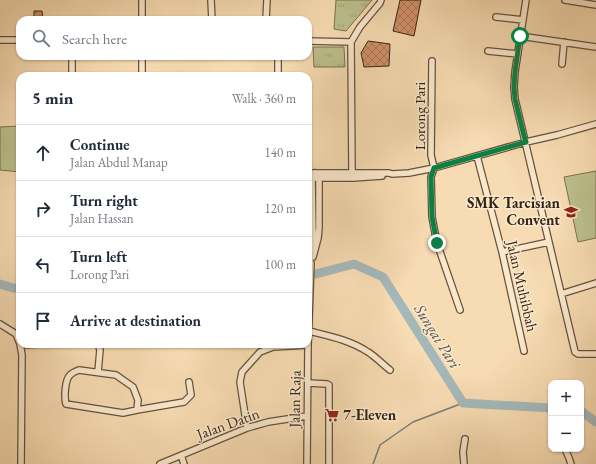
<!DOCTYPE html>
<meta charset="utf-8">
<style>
body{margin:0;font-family:"EB Garamond",serif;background:#f2f2f3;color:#1f2937}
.controls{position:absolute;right:12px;bottom:12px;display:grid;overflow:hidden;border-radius:8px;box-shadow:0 1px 3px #0004}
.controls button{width:36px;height:36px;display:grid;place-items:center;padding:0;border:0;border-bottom:1px solid #e0e1e3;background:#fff;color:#1f2937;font:20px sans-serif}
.stop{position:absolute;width:12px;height:12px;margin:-9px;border:3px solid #0b8043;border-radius:50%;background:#fff}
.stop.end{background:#0b8043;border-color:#fff;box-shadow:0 1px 4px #0008}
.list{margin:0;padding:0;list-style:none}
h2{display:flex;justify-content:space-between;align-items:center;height:52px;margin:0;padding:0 16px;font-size:17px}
h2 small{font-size:13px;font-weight:400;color:#747a83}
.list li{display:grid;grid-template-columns:26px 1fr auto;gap:12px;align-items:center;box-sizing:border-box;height:56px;padding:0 16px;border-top:1px solid #e0e1e3}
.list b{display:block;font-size:15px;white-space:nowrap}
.list p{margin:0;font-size:13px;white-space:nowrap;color:#747a83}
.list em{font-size:13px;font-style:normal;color:#747a83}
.icon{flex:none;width:22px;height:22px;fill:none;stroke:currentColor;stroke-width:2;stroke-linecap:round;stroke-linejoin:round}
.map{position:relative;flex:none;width:596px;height:464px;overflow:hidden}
.search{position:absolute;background:#fff;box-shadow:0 1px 3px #0004;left:16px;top:16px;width:296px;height:44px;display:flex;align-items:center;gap:10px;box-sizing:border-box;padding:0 14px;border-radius:12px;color:#747a83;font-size:15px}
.panel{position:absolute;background:#fff;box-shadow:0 1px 3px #0004;left:16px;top:72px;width:296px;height:276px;border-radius:12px}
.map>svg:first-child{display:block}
.grass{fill:url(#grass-tufts);stroke:#787251}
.pitch{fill:#bcc08d;stroke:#787251}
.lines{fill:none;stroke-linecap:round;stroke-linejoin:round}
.stream{stroke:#777d77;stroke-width:1.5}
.river{stroke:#a4b8b9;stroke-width:9}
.building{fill:url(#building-cross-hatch);stroke:#332515}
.minor-casing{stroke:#64523c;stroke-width:8}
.minor{stroke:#fae8cd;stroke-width:5.5}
.route{stroke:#0b8043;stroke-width:5}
.labels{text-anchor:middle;stroke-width:3;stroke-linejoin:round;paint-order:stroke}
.street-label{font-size:15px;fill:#332515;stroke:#fae8cd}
.poi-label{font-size:15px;font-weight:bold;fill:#332515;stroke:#fae8cd;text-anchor:end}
.water-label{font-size:16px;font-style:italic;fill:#555146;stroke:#fae8cd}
</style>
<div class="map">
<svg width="596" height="464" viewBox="0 0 596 464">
<defs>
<pattern id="grass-tufts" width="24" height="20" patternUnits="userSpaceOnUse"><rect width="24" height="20" fill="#bcc08d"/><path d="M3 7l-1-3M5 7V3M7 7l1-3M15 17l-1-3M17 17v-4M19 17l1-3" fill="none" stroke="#a2a579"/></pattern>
<pattern id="building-cross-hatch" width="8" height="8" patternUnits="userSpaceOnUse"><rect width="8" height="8" fill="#d19169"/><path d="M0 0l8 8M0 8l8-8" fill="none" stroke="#aa7655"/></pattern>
</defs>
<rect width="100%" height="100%" fill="#f7dbb2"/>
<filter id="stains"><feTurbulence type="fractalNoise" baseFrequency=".005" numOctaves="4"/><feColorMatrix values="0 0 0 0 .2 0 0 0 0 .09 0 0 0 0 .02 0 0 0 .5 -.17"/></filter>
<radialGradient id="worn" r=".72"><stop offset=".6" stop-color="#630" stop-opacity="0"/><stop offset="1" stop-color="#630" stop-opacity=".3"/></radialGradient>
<path class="grass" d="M336,0H372L346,31L334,29Z
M313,47H344L345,67H314Z"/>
<path class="pitch" d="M20,126V172L0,170V127Z
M596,171V238L578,242L564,177Z"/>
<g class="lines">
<path class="stream" d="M373,464L380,445L413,422L463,403"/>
<path class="river" d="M308,276L354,264L383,277L463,403L551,408
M0,284L13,288H20
M581,411L596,422"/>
</g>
<path class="building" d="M400,0H421L414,36L393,31Z
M34,11H42L43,20H34Z
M368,41L390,44L389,66L364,67L361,53Z"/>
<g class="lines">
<defs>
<path id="minor" d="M142,0V20
M211,0L212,20
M526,0L515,72L514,87L515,99L575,352L578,354H596
M565,0L596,5
M496,17L523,20
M266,20L267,0
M520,36L596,47
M0,40H20
M308,41L351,42
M488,51L518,54
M72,56V76
M432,61L431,155L434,168L431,177L432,217L437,243L460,310
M562,64L564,42
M142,76V56
M278,76V56
M477,156L502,252L524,351
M308,173H389L392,174L409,173L434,168L526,142L557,135L596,124
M308,178H353L382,176
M353,178L352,173L351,42L360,27L380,3L381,0
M502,252L549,242
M313,257L318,238L319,228V179L315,173
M561,294L596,283
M0,324L16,334L20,344
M309,331C329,336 350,340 368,352C376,357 382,364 390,370
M20,344L22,355L21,464
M21,345L37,344
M79,370L116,375L133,387L138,400L137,410L123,413L66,404C64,397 65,380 70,375C72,373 76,371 79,370Z
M98,372L100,350L98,344
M308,383L327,384L329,385V464
M137,410L184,402L191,395L189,382
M247,428L240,382L242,372L260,352L273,347L308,345
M565,449L569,458L571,464
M181,455L184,464
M160,464L247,428L268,422L307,416
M307,464L308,345L311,263L309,258L313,236L312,179L315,173
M464,464L463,452L465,439"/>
</defs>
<use href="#minor" class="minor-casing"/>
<use href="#minor" class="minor"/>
</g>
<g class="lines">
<path class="route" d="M437,243L432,217L431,177L434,168L526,142L524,136L515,99L514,87L515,72L520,36"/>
</g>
<defs>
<symbol id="school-bare" viewBox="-9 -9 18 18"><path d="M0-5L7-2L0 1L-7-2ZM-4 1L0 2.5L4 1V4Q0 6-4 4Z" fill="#8f2418" stroke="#fae8cd" stroke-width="2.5" paint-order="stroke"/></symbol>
<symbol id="supermarket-bare" viewBox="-9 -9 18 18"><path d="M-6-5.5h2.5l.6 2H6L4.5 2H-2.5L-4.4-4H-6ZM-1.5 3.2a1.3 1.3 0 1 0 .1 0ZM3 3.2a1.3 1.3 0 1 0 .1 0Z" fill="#8f2418" stroke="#fae8cd" stroke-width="2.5" paint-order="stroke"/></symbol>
</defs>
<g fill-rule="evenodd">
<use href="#school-bare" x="561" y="202" width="20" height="20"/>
<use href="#supermarket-bare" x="322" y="405" width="20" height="20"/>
</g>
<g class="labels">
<g class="street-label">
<text transform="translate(420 116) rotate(-90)" y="5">Lorong Pari</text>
<text transform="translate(522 286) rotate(77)" y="5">Jalan Muhibbah</text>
<text transform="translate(295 399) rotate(-89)" y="5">Jalan Raja</text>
<text transform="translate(228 424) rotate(-20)" y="5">Jalan Datin</text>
</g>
<g class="poi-label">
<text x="560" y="208">SMK Tarcisian<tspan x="560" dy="17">Convent</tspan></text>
<text x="343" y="420" text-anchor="start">7-Eleven</text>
</g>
<g class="water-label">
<text transform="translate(438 336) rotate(58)" y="6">Sungai Pari</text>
</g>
</g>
<rect width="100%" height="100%" filter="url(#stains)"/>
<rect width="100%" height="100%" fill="url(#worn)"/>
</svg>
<div class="controls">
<button>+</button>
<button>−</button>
</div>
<div class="stop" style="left:520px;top:36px"></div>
<div class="stop end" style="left:437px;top:243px"></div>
<div class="search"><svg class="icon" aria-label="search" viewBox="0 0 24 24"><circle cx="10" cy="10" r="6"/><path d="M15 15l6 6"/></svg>Search here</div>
<section class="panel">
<h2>5 min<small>Walk · 360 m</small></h2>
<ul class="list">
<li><svg class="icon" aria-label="ahead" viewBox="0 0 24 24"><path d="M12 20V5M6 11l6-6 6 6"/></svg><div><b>Continue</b><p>Jalan Abdul Manap</p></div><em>140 m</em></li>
<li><svg class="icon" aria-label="right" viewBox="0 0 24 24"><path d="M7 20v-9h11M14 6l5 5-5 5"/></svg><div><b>Turn right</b><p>Jalan Hassan</p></div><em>120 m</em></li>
<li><svg class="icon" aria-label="left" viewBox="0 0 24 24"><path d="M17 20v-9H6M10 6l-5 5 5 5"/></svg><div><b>Turn left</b><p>Lorong Pari</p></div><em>100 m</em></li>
<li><svg class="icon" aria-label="arrive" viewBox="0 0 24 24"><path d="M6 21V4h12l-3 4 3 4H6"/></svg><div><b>Arrive at destination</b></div></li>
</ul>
</section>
</div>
